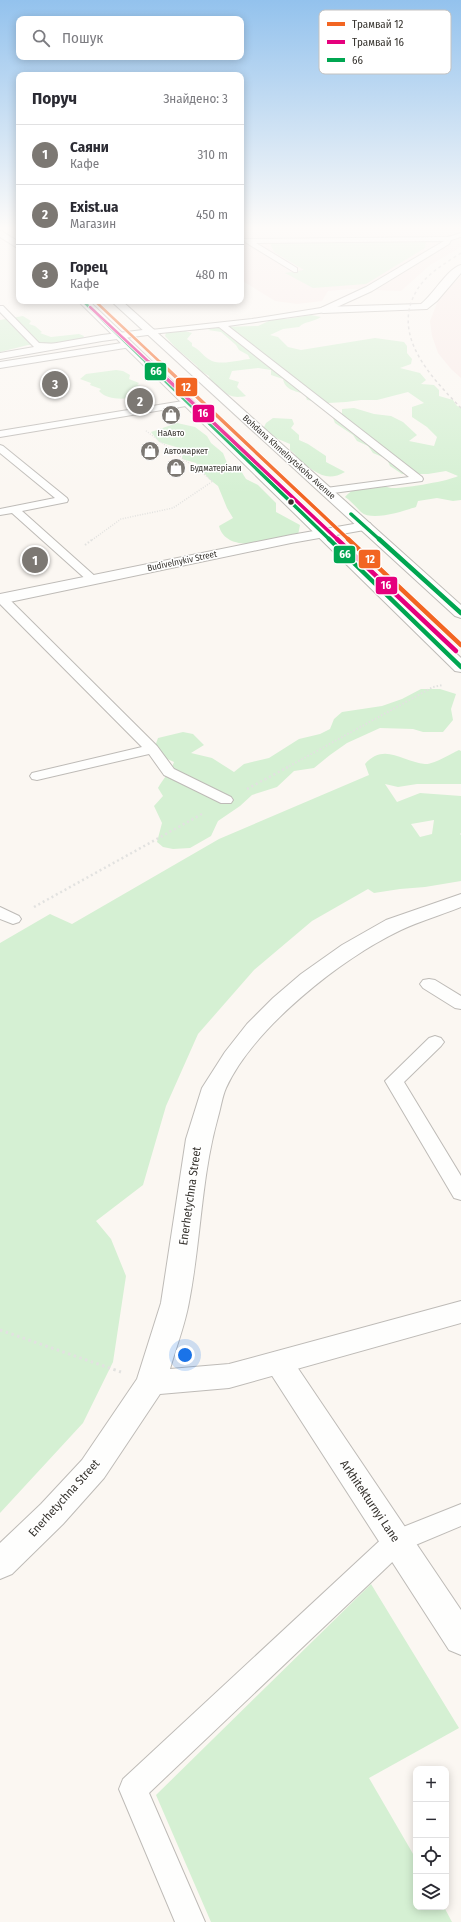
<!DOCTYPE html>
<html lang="uk">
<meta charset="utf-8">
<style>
body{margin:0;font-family:"Fira Sans Condensed",sans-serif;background:#f7f7f7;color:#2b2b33}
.controls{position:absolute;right:12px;bottom:12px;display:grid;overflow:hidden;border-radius:8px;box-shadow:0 2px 10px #0003}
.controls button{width:36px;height:36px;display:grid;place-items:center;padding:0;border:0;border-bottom:1px solid #e1e1e2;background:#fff;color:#2b2b33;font:20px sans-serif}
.you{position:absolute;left:185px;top:1355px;width:14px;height:14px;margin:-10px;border:3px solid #fff;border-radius:50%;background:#1a73e8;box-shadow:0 0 0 6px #1a73e833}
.badge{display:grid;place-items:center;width:26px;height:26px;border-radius:50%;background:#7c7873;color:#fff;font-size:13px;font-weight:700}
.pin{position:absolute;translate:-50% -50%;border:2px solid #fff;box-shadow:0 1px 4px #0006}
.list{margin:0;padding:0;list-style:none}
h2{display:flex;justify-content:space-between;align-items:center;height:52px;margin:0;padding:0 16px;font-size:17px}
h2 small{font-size:13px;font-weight:400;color:#7c7c81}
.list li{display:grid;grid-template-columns:26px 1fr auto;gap:12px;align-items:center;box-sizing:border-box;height:60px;padding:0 16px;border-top:1px solid #e1e1e2}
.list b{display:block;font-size:15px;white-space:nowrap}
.list p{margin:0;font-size:13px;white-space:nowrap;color:#7c7c81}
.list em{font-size:13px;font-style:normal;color:#7c7c81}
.icon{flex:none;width:22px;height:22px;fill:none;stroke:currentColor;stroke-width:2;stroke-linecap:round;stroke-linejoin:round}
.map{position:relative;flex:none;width:461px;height:1922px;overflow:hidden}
.search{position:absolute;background:#fff;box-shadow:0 2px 10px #0003;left:16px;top:16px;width:228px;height:44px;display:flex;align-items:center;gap:10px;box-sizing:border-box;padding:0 14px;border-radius:8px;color:#7c7c81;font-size:15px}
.panel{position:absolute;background:#fff;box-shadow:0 2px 10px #0003;left:16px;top:72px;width:228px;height:232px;border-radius:8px}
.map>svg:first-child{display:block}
.industrial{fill:#f9ebe8}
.green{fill:#d5f0d3;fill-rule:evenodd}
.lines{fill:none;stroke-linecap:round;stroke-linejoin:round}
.service-casing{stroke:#bebbb7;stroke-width:2}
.minor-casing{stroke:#bebbb7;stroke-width:2}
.tertiary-casing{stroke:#bebbb7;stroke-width:2}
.secondary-casing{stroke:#bebbb7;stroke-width:2}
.path-far3{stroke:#e2e2e0;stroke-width:1.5;stroke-dasharray:1 1.5;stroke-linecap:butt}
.path-far2{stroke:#e2e2e0;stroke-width:2;stroke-dasharray:1.5 2;stroke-linecap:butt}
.path-far1{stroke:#e2e2e0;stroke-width:2.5;stroke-dasharray:2 3;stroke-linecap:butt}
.path{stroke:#e2e2e0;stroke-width:3;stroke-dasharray:2.5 3.5;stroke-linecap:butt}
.service{fill:#fefefd;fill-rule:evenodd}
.minor{fill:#fefefd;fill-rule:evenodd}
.tertiary{fill:#fefefd;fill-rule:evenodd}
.secondary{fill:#fefefd;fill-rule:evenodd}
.rail{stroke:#d5d3d2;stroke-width:1.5;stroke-dasharray:3 3;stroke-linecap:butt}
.bus-1-far2-casing{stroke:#fff;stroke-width:4}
.bus-1-far1-casing{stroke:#fff;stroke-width:5}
.bus-1-casing{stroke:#fff;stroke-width:6}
.bus-1-far2{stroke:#00a651;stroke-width:2.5}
.bus-1-far1{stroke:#00a651;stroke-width:3.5}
.bus-1{stroke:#00a651;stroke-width:4.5}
.tram-1-far2-casing{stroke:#fff;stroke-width:4}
.tram-1-far1-casing{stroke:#fff;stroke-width:5}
.tram-1-casing{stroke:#fff;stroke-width:6}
.tram-2-far2-casing{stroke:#fff;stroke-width:4}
.tram-2-far1-casing{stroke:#fff;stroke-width:5}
.tram-2-casing{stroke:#fff;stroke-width:6}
.tram-1-far2{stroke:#f26522;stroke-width:2.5}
.tram-1-far1{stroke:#f26522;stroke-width:3.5}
.tram-1{stroke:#f26522;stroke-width:4.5}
.tram-2-far2{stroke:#e5007d;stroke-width:2.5}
.tram-2-far1{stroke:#e5007d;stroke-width:3.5}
.tram-2{stroke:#e5007d;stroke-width:4.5}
.bus-dot{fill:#37342f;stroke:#fff;stroke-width:1.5}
.labels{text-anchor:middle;stroke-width:3;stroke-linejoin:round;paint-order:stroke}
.far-poi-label{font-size:9px;fill:#37342f;stroke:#fff;text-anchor:start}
.far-street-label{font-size:9px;fill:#37342f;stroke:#fff}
.near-street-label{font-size:12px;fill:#37342f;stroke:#fff}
.key{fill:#fff;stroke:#c3c2c1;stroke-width:1}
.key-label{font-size:11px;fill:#37342f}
.line-badge{stroke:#fff;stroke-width:1.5}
.badge-label{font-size:11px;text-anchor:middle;font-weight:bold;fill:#fff}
</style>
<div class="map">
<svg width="461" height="1922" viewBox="0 0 461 1922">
<rect width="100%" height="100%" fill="#fbf7f2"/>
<path class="industrial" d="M241,225H461V247L430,265L401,291L350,289L328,291L322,301L297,304L275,301L241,280Z
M461,276V378L451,369L438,353L432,336L430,321L439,298Z"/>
<path class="green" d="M426,241L425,248L366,284L313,288L285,273L304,270L274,252L270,243Z
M311,315L321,317C314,322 305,321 299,327L283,329L270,335L278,337L288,347L301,350L375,338L404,342L407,346V353L412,359L411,364L400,368L420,373L426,380L421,384L434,385L439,390V396L453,400L457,406L461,407V500L453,501L437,498L418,501L416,507C403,511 372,522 361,512C355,506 351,501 345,497C351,489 365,483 376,484C381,484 386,487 391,488C402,489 449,481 458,476L446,471L428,474H402L390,466L387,459L373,453L368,446L357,441L353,435L335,423L333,418L342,414V409L354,408L374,414L391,416L403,422L417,435L409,441L434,446L437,437L427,427L412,417V407L424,403L408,392L377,400H361L346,402L328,403L307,400L305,394C295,391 285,390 283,379L271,375V370L258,368L232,371L229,379L239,382L237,387L246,396C226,400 226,390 210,381L209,376L199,370L197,366L176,348L165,336L166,333L185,331L192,333L187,339L192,343V346C200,349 204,358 212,361C223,365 239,360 250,359L248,355L239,350L236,345L221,332L208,330L216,327L258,326L273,319H286Z
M23,316L31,321L29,324L35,326L42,332L40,333L51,337L79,334L84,336L83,338L47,345H28L0,352V320Z
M116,370L123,371L130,375L129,379L139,383L137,385L141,386L142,389L148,392L147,395C133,398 110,403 99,391L101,389L90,385L91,383L80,379L86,374Z
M273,418L292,419L294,424L291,428L299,435V440L308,444L326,456V462L345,472C324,484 313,469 297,459L295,454L290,450V444L278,439L263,429L266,423Z
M177,423L195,427L207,436L211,443L223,453L227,463L241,471L246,479L258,485L276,503V512L300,525L298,535C276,540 227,556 219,526L233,518L227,508L218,486L209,479L196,463L182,459L183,449L159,442L151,432Z
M421,689H440L456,694L451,709L453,720L443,732H423L413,729L380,728L347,743L330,755L314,768L294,771L277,787L252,795L240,806L218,821L211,836L190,848L173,849L163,847L157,842L162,823L154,806L163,796L158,788C163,778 171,772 174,762L163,757L154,749L158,738L183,732L193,734L204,745L191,753L212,758L234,772L244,764L269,758L299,739L320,734L330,729L334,719L342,712L382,706L402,699Z
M459,750L461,751V784H417L398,787L385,784L397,802L420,793L461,796V833L460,834L461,835V881L425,887L400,889L374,893L368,889L312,921L254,970L198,1034L166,1106L143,1185L96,1221L111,1239L126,1276L113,1362L83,1423L0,1513V943L50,914L72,924L219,839L369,775L365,764C384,742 403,762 425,764C432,765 451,754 459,750ZM434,820L432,834L420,837L411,824Z
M371,1584L459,1728L369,1778L416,1859V1907H444L452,1922H211L156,1795Z"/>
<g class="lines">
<defs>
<path id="service" d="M461,233V237L451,240L449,244L372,291L326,312L228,326L422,477L423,479L422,481L326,494L322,493L321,491L326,488L409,477L219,327L151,334L147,332L151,330L252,319L321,308L366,287L444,241L256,243L297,268V272H294L245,242L244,239L448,237Z
M0,306H3L39,343L59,344V348L34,347L0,312Z
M128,342L131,343V347L0,368V362Z
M189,400L192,401L194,403L192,405L0,437V431Z
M0,445L3,446L67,498L68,500L67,502L22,511L97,578L99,580L97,582H89L12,513L0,515V509L55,498L0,453Z
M2,595L6,596L157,746L174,769L231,797L233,800L231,803H221L164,775L149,754L37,780L32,779L30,776L32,773L142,747L0,604V596Z
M0,907L19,916L21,919L19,922L13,924L0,919Z
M429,979L435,980L461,996V1009L455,1008L423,988L420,984L423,980Z
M435,1036L441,1038L444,1042L441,1046L404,1082L461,1176V1200L454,1198L385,1081L429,1038Z
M461,1504V1526L406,1549L149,1793L205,1922H175L119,1789L123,1779L388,1533Z"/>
<path id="minor" d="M461,265V273L437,301L427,309L323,313L318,310L323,307L421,304C433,295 448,268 461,265Z
M151,329L155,330L156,332L155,334L102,341L0,359V353L102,335Z
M279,1351L289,1355L461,1610V1655L449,1650L269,1371L264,1363L269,1355Z"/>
<path id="tertiary" d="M365,522L370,523L372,526L370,529L291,543L0,604V594L291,535Z"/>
<path id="secondary" d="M12,225H19V230Z
M0,230L19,242V249L0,237Z
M78,301H89L461,658V672L455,671Z
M111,301H122L461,605V618L455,616Z
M461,894V907C441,915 420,921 401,930C342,958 254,1027 226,1088C222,1097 221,1107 218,1117C201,1177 201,1241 189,1302C185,1325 176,1347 170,1369L229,1364L461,1301V1323L229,1388L160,1394L104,1478L63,1524L12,1574L0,1579V1543L41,1504L82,1460L137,1379L161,1303L186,1139L202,1088L225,1052L247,1024L273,998L301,974L342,945L386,920Z"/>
</defs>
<use href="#service" class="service-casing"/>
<use href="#minor" class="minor-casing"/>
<use href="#tertiary" class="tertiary-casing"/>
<use href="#secondary" class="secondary-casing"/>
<path class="path-far3" d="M92,540L121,519L173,508L213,481L145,430"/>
<path class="path-far2" d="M85,545L93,539
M286,768L433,687L443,685"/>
<path class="path-far1" d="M247,789L288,767
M34,907L202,814"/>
<path class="path" d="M0,1330L121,1372"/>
<use href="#service" class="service"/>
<use href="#minor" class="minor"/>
<use href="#tertiary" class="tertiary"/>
<use href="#secondary" class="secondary"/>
<path class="rail" d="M461,253C446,263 427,273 417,290C390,335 431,377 461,408"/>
<defs>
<path id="bus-1-far2" d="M83,301L147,363"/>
<path id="bus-1-far1" d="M146,362L330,540
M351,514L380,540"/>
<path id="bus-1" d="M329,539L461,667
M379,539L461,613"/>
</defs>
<use href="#bus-1-far2" class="bus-1-far2-casing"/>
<use href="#bus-1-far1" class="bus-1-far1-casing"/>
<use href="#bus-1" class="bus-1-casing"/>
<use href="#bus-1-far2" class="bus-1-far2"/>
<use href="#bus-1-far1" class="bus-1-far1"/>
<use href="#bus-1" class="bus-1"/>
<defs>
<path id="tram-1-far2" d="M95,301L161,363"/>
<path id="tram-1-far1" d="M160,362L349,540"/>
<path id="tram-1" d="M348,539L461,645"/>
<path id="tram-2-far2" d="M90,307L150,363"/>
<path id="tram-2-far1" d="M149,362L338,540"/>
<path id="tram-2" d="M337,539L456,651"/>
</defs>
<use href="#tram-1-far2" class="tram-1-far2-casing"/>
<use href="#tram-1-far1" class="tram-1-far1-casing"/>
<use href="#tram-1" class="tram-1-casing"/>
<use href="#tram-2-far2" class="tram-2-far2-casing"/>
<use href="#tram-2-far1" class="tram-2-far1-casing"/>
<use href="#tram-2" class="tram-2-casing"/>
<use href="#tram-1-far2" class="tram-1-far2"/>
<use href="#tram-1-far1" class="tram-1-far1"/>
<use href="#tram-1" class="tram-1"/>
<use href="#tram-2-far2" class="tram-2-far2"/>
<use href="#tram-2-far1" class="tram-2-far1"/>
<use href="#tram-2" class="tram-2"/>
</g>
<linearGradient id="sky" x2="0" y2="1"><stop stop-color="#93c2ed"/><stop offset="0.46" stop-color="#fdfbf9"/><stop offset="1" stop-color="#fdfbf9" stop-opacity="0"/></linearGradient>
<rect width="461" height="494" fill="url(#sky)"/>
<defs>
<symbol id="shop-disc" viewBox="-11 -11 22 22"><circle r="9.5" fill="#7c7873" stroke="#fff"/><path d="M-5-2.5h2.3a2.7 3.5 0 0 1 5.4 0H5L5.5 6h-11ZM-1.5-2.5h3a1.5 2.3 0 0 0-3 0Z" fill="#fff"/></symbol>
</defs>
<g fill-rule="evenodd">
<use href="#shop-disc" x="160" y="404" width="22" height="22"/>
<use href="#shop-disc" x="139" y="440" width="22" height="22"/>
<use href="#shop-disc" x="165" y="457" width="22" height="22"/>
</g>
<circle class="bus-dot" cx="291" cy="502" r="3.5"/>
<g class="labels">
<g class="far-poi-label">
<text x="171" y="436" text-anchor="middle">НаАвто</text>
<text x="164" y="454">Автомаркет</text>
<text x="190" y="471">Будматеріали</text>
</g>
<g class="far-street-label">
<text transform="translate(289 457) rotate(42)" y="3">Bohdana Khmelnytskoho Avenue</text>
<text transform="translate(182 561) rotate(-12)" y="3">Budivelnykiv Street</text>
</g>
<g class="near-street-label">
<text transform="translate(190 1196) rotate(-82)" y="4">Enerhetychna Street</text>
<text transform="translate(64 1498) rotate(-48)" y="4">Enerhetychna Street</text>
<text transform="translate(370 1501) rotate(56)" y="4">Arkhitekturnyi Lane</text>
</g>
</g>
<rect x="319" y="10" width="132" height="64" rx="6" class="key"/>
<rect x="327" y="22" width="18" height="4" fill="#f26522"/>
<rect x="327" y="40" width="18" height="4" fill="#e5007d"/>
<rect x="327" y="58" width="18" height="4" fill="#00a651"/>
<g class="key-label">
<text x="352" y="28">Трамвай 12</text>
<text x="352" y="46">Трамвай 16</text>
<text x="352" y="64">66</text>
</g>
<g class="line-badge">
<rect x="144" y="362" width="23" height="19" rx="4" fill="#00a651"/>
<rect x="175" y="377" width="23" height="20" rx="4" fill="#f26522"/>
<rect x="192" y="404" width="23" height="19" rx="4" fill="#e5007d"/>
<rect x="333" y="545" width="23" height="19" rx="4" fill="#00a651"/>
<rect x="358" y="549" width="23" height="20" rx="4" fill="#f26522"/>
<rect x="375" y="576" width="23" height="19" rx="4" fill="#e5007d"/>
</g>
<g class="badge-label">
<text x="156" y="375">66</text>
<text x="186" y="391">12</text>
<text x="203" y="417">16</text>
<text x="345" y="558">66</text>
<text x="370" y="563">12</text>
<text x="386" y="589">16</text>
</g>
</svg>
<div class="controls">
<button>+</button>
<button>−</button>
<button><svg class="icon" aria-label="locate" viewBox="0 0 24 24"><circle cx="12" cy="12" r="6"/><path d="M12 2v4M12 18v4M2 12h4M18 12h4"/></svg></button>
<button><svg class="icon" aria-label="layers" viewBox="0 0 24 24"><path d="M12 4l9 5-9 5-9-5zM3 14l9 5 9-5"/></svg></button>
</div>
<div class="you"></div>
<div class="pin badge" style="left:35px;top:560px">1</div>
<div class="pin badge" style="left:140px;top:401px">2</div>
<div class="pin badge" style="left:55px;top:384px">3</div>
<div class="search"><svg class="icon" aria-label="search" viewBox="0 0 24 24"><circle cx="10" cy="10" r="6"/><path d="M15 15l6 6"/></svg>Пошук</div>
<section class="panel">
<h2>Поруч<small>Знайдено: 3</small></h2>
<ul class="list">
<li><span class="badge">1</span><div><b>Саяни</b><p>Кафе</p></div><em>310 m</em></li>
<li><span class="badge">2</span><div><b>Exist.ua</b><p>Магазин</p></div><em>450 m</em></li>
<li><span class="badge">3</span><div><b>Горец</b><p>Кафе</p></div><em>480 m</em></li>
</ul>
</section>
</div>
